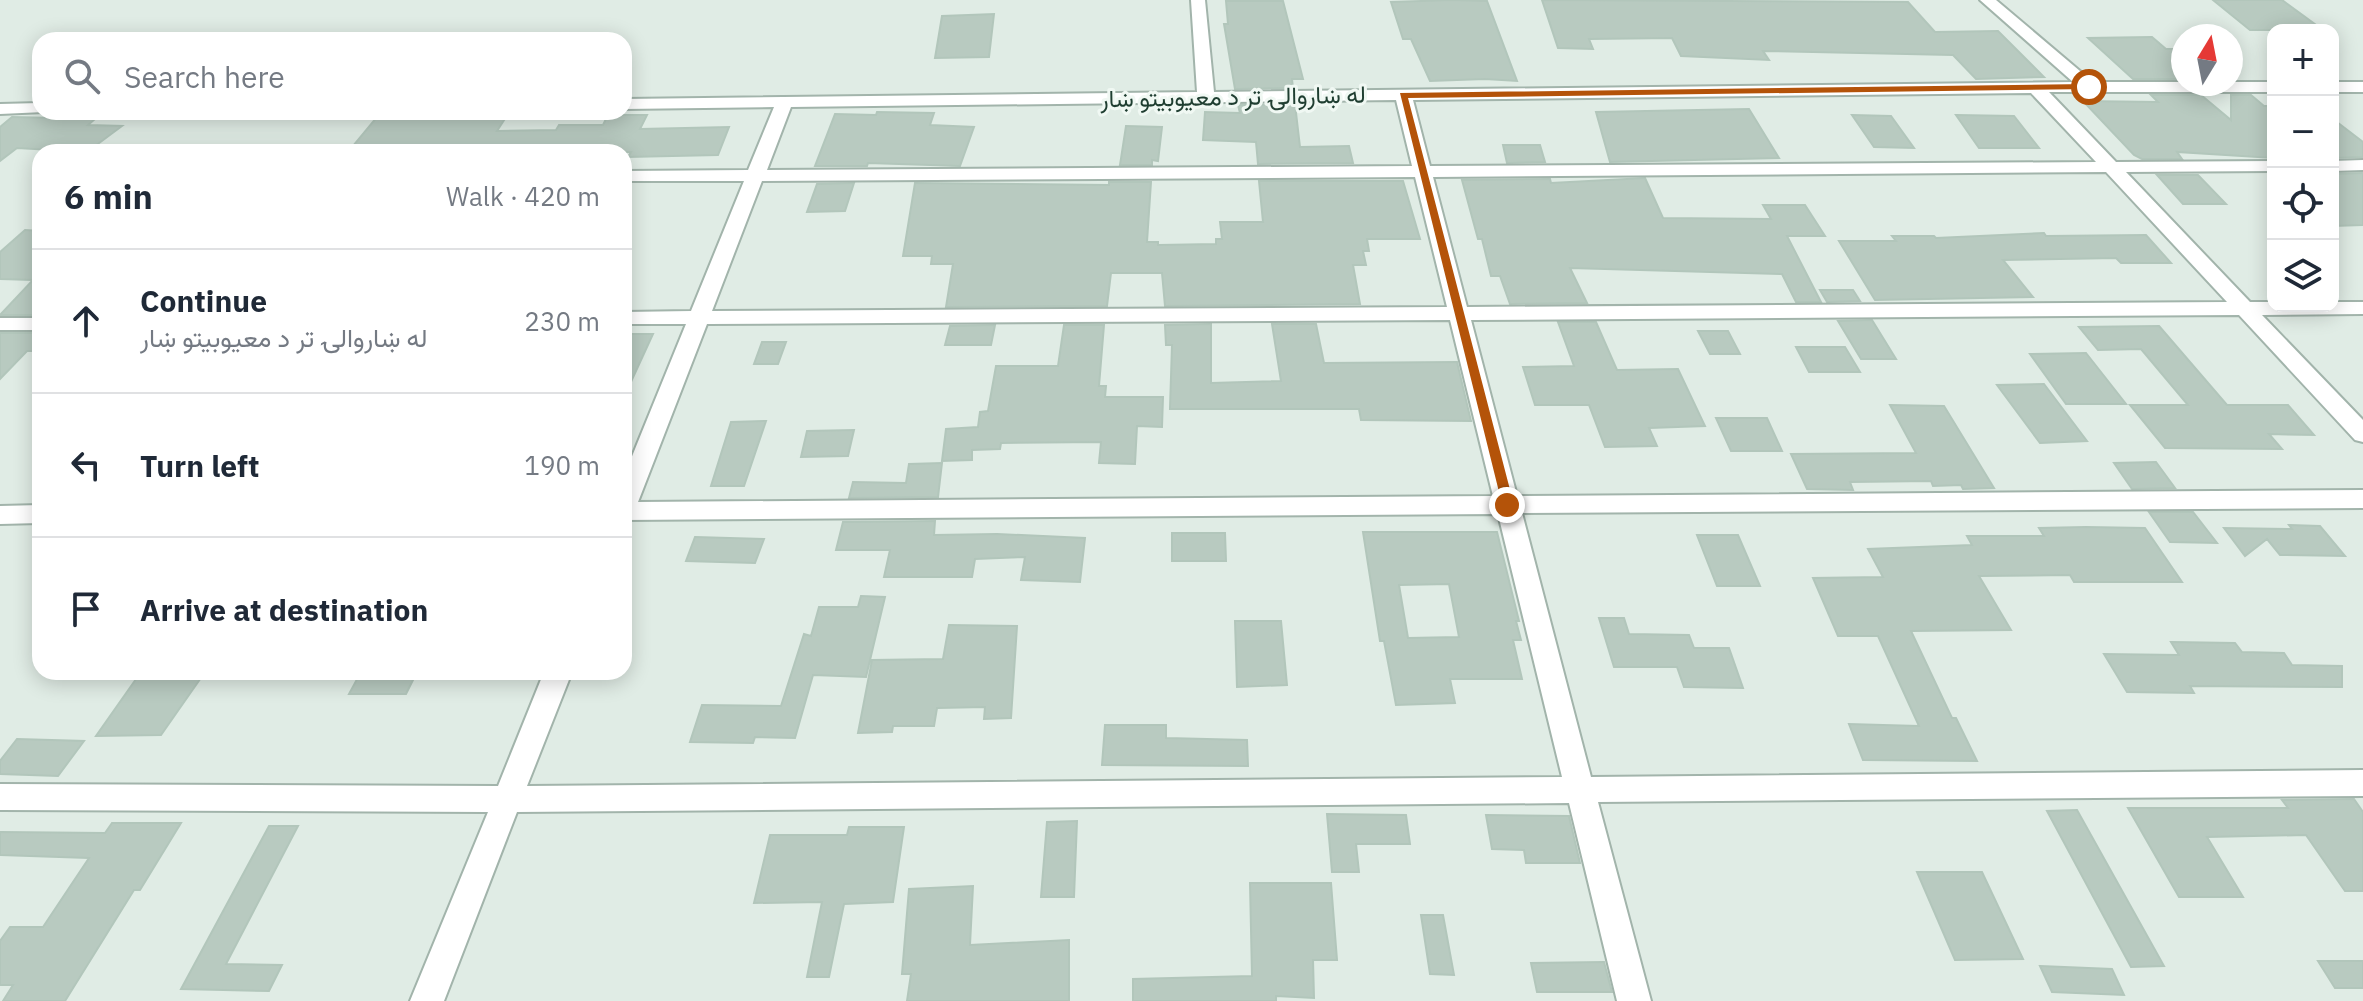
<!DOCTYPE html>
<meta charset="utf-8">
<style>
body{margin:0;font-family:"IBM Plex Sans",Vazirmatn,sans-serif;background:#f6f6f7;color:#1f2937}
.controls{position:absolute;right:24px;top:24px;display:grid;overflow:hidden;border-radius:16px;box-shadow:0 4px 20px #0003}
.controls button{width:72px;height:72px;display:grid;place-items:center;padding:0;border:0;border-bottom:2px solid #e0e1e3;background:#fff;color:#1f2937;font:40px sans-serif}
.compass{position:absolute;left:2171px;top:24px;width:72px;height:72px;border-radius:50%;background:#fff;box-shadow:0 4px 20px #0003;rotate:10deg}
.stop{position:absolute;width:24px;height:24px;margin:-18px;border:6px solid #b45309;border-radius:50%;background:#fff}
.stop.end{background:#b45309;border-color:#fff;box-shadow:0 2px 8px #0008}
.list{margin:0;padding:0;list-style:none}
h2{display:flex;justify-content:space-between;align-items:center;height:104px;margin:0;padding:0 32px;font-size:34px}
h2 small{font-size:26px;font-weight:400;color:#747a83}
.list li{display:grid;grid-template-columns:52px 1fr auto;gap:24px;align-items:center;box-sizing:border-box;height:144px;padding:0 32px;border-top:2px solid #e0e1e3}
.list b{display:block;font-size:30px;white-space:nowrap}
.list p{margin:0;font-size:26px;white-space:nowrap;color:#747a83}
.list em{font-size:26px;font-style:normal;color:#747a83}
.icon{flex:none;width:44px;height:44px;fill:none;stroke:currentColor;stroke-width:2;stroke-linecap:round;stroke-linejoin:round}
.map{position:relative;flex:none;width:2363px;height:1001px;overflow:hidden}
.search{position:absolute;background:#fff;box-shadow:0 4px 20px #0003;left:32px;top:32px;width:600px;height:88px;display:flex;align-items:center;gap:20px;box-sizing:border-box;padding:0 28px;border-radius:24px;color:#747a83;font-size:30px}
.panel{position:absolute;background:#fff;box-shadow:0 4px 20px #0003;left:32px;top:144px;width:600px;height:536px;border-radius:24px}
.map>svg:first-child{display:block}
.building{fill:#b8cac0;stroke:#b2c6bb;stroke-width:2;fill-rule:evenodd}
.lines{fill:none;stroke-linecap:round;stroke-linejoin:round}
.minor-casing{stroke:#a2b4ab;stroke-width:4}
.minor{fill:#fff;fill-rule:evenodd}
.route{fill:#b45309}
.labels{text-anchor:middle;stroke-width:6;stroke-linejoin:round;paint-order:stroke}
.far-street-label{font-size:24px;fill:#1f3e31;stroke:#f0f8f3}
</style>
<div class="map">
<svg width="2363" height="1001" viewBox="0 0 2363 1001">
<rect width="100%" height="100%" fill="#e0ece5"/>
<path class="building" d="M1451,0L1487,1L1517,81L1485,79L1430,81L1411,39H1403L1391,2Z
M1542,0L1908,2L1935,32L1998,31L2044,77L1976,79L1953,55L1763,51L1769,60L1681,56L1672,38L1589,39L1593,49L1558,48Z
M2213,0H2282L2323,30H2250Z
M1226,1H1283L1303,79H1292L1293,88L1235,89L1224,24H1228Z
M994,14L989,57L935,58L942,16Z
M2152,37L2166,49H2183V79H2133L2088,38Z
M2151,95H2201L2231,120V95H2251L2264,106H2273V158L2177,152L2182,159H2142L2134,155L2083,101L2158,102Z
M1295,104L1300,147L1349,146L1353,163L1258,164L1256,142L1203,140L1205,112L1240,113L1238,105Z
M1749,109L1779,158L1610,162L1596,112Z
M877,112L934,113L930,125L974,127L960,166L868,163L867,166H815L835,114L876,115Z
M434,114H508L497,131L556,130L559,125H603L608,115H647L640,129L729,127L718,155L628,157L631,152H348L377,117H431Z
M1852,115L1891,116L1914,148L1874,147Z
M1956,115L2014,116L2039,148H1979Z
M12,117L95,119L88,125L122,126L87,152L17,148L0,161V127Z
M2333,119L2363,142V157L2333,158Z
M1126,126L1162,127L1158,161L1152,160V165H1120Z
M1503,145H1540L1545,162L1507,163Z
M2363,173V225L2333,226V174Z
M2157,175H2198L2226,204H2183Z
M1645,178L1663,218L1771,219L1763,205H1805L1825,236H1787L1821,302H1796L1782,274L1570,268L1587,303L1510,304L1500,276H1491L1482,239H1478L1462,180L1550,179L1551,183Z
M1259,181H1403L1420,239H1367L1369,251H1363L1366,265H1353L1360,304L1165,306L1162,273H1111L1107,306L946,307L953,264H931L932,256H903L915,183L1109,185V182H1151L1147,242H1158V245L1216,244V239H1222L1220,222H1263Z
M854,183L845,211L807,212L817,184Z
M25,230L40,231V315H0L33,280L0,279V252Z
M2044,233L2046,236L2146,235L2171,263H2121L2116,258L2003,260L2033,297L1875,300L1839,241H1896L1892,236H1934L1936,238Z
M1820,290H1853L1860,301L1827,302Z
M1872,320L1896,359H1861L1838,321Z
M1558,322H1596L1617,370L1678,369L1705,426L1649,428L1657,446L1605,447L1589,405H1535L1523,367L1574,366Z
M1211,324V383L1281,381L1272,324H1316L1324,363L1457,362L1471,421L1361,420L1359,409H1170L1172,345H1166L1165,325Z
M995,325L991,345H945L950,326Z
M1064,325H1104L1099,386H1106L1105,397H1163L1162,427L1137,426L1135,464L1099,463L1101,442L1001,443L1000,449L972,450V460L942,461L946,429L978,427L980,412L988,411L996,366H1058Z
M2159,326L2227,405H2288L2314,435L2269,434L2282,449L2165,448L2130,405H2188L2141,349L2098,350L2079,327Z
M1698,331H1728L1740,354H1710Z
M0,333H40V351H27L0,379Z
M628,334H653L624,397V342Z
M762,342H786L778,364H754Z
M1796,347H1845L1860,372H1809Z
M2086,353L2126,404H2066L2030,354Z
M2044,384L2087,441L2040,443L1997,385Z
M1890,405L1944,406L1994,488L1963,489L1961,485L1933,486L1931,481L1850,482L1853,490L1807,489L1791,454L1916,453Z
M1716,418H1767L1782,451H1731Z
M766,421L744,486H711L731,422Z
M854,430L848,456L801,457L807,431Z
M2156,462L2175,488L2132,489L2114,463Z
M942,463L938,497L849,498L853,482L906,483L909,464Z
M2149,512H2193L2217,543L2170,542Z
M935,521L934,535L997,534L1085,538L1080,582L1021,580L1025,557L975,559L972,577H884L890,550H836L843,522Z
M2289,525L2320,526L2345,556L2280,555L2267,539L2245,556L2224,528L2292,529Z
M2086,527L2145,528L2182,582H2074L2070,575L1979,576L2011,630L1911,631L1952,718H1956L1977,761L1863,760L1849,724L1919,726L1878,636H1838L1813,578L1883,577L1868,549L1972,545L1967,536H2044L2039,528Z
M1363,532H1497L1519,621H1516L1521,640H1513L1522,679H1450L1455,703L1396,705L1384,641H1380ZM1449,584L1459,637L1408,638L1399,585Z
M1172,533H1225L1226,561H1172Z
M1697,535H1738L1760,586H1717Z
M695,537L764,539L755,563L686,561Z
M861,596L885,597L866,677L813,675L795,738L755,737L753,743L690,742L702,705L781,706L804,634L811,636L819,607H858Z
M1599,618H1624L1629,634L1689,635L1694,648H1729L1743,688L1684,687L1677,667H1614Z
M1235,621H1281L1287,685L1237,687Z
M949,625L1017,626L1011,718L984,719L985,707L937,708L934,726H893L892,732L858,733L872,660L943,659Z
M2171,642L2235,643L2242,652L2284,653L2292,665L2342,666V687L2190,686L2194,693L2127,692L2104,654L2179,655Z
M141,672H205L161,735L96,736Z
M361,672H417L406,694H349Z
M1105,725H1166V738L1247,740L1248,766L1102,765Z
M17,739L84,741L58,776L0,774V761Z
M2354,799L2363,812V891H2345L2306,835L2207,837L2243,897H2179L2128,808H2288L2282,800Z
M2077,810L2164,966L2131,967L2047,811Z
M1327,814L1406,815L1410,844H1356L1359,872H1332Z
M1486,815L1569,816L1580,863H1526L1524,850L1492,849Z
M1077,821L1074,897H1041L1047,822Z
M112,823H181L140,890H134L65,1001H3L13,985H0V941L10,927H43L89,858L0,855V832L105,833Z
M269,826H298L226,964L282,965L269,991L181,989Z
M849,827H904L893,902L844,904L829,977H807L822,902L754,903L770,835H847Z
M1917,872H1982L2023,959L1955,960Z
M1250,883H1331L1337,960H1313L1314,998L1276,996V1001H1133V979L1252,976Z
M973,886L970,945L1069,940V1001H907L911,974H902L909,889Z
M1421,915H1443L1454,975L1430,974Z
M2318,961H2363V988H2335Z
M1604,962L1612,992H1537L1531,963Z
M2040,966L2112,969L2124,995L2052,992Z"/>
<g class="lines">
<defs>
<path id="minor" d="M1191,0H1205L1214,92L2073,82L1980,0H1996L2093,82H2273V92H2049L2116,162L2273,161V171L2126,172L2250,302H2273V306H2333V302H2363V314L2262,315L2363,420V442L2355,440L2239,315L1471,320L1517,496L2363,490V508L1522,513L1591,777L2363,770V796L1598,802L1651,1001H1617L1569,803L517,812L444,1001H410L488,812L0,810V784L498,786L544,672H572L527,786L1562,777L1498,514L624,520V476L686,324H624V312L691,311L744,181H624V171L748,170L774,107L624,109V99L1197,92ZM2031,93L2096,162L1430,166L1413,100ZM1396,100L1412,166L767,170L791,107ZM2106,172L2227,302L1467,307L1433,177ZM1415,177L1447,307L712,311L762,181ZM1450,320L1493,496L638,502L707,324Z
M2333,82H2363V92H2333Z
M40,103V112H44L0,114V104Z
M2363,160V170L2333,171V161Z
M0,318H40V330H0Z
M40,505V523L0,524V506Z"/>
</defs>
<use href="#minor" class="minor-casing"/>
<use href="#minor" class="minor"/>
</g>
<path class="route" d="M2089,84L2092,89L1408,98L1514,505L1512,508H1503L1400,93Z"/>
<g class="labels">
<g class="far-street-label">
<text transform="translate(1233 97) rotate(-1)" y="8">له ښاروالۍ تر د معیوبیتو ښار</text>
</g>
</g>
</svg>
<div class="controls">
<button>+</button>
<button>−</button>
<button><svg class="icon" aria-label="locate" viewBox="0 0 24 24"><circle cx="12" cy="12" r="6"/><path d="M12 2v4M12 18v4M2 12h4M18 12h4"/></svg></button>
<button><svg class="icon" aria-label="layers" viewBox="0 0 24 24"><path d="M12 4l9 5-9 5-9-5zM3 14l9 5 9-5"/></svg></button>
</div>
<svg class="compass" viewBox="-18 -18 36 36"><path d="M0-13l5 13h-10z" fill="#e53935"/><path d="M0 13l5-13h-10z" fill="#747a83"/></svg>
<div class="stop" style="left:2089px;top:87px"></div>
<div class="stop end" style="left:1507px;top:505px"></div>
<div class="search"><svg class="icon" aria-label="search" viewBox="0 0 24 24"><circle cx="10" cy="10" r="6"/><path d="M15 15l6 6"/></svg>Search here</div>
<section class="panel">
<h2>6 min<small>Walk · 420 m</small></h2>
<ul class="list">
<li><svg class="icon" aria-label="ahead" viewBox="0 0 24 24"><path d="M12 20V5M6 11l6-6 6 6"/></svg><div><b>Continue</b><p>له ښاروالۍ تر د معیوبیتو ښار</p></div><em>230 m</em></li>
<li><svg class="icon" aria-label="left" viewBox="0 0 24 24"><path d="M17 20v-9H6M10 6l-5 5 5 5"/></svg><div><b>Turn left</b></div><em>190 m</em></li>
<li><svg class="icon" aria-label="arrive" viewBox="0 0 24 24"><path d="M6 21V4h12l-3 4 3 4H6"/></svg><div><b>Arrive at destination</b></div></li>
</ul>
</section>
</div>
